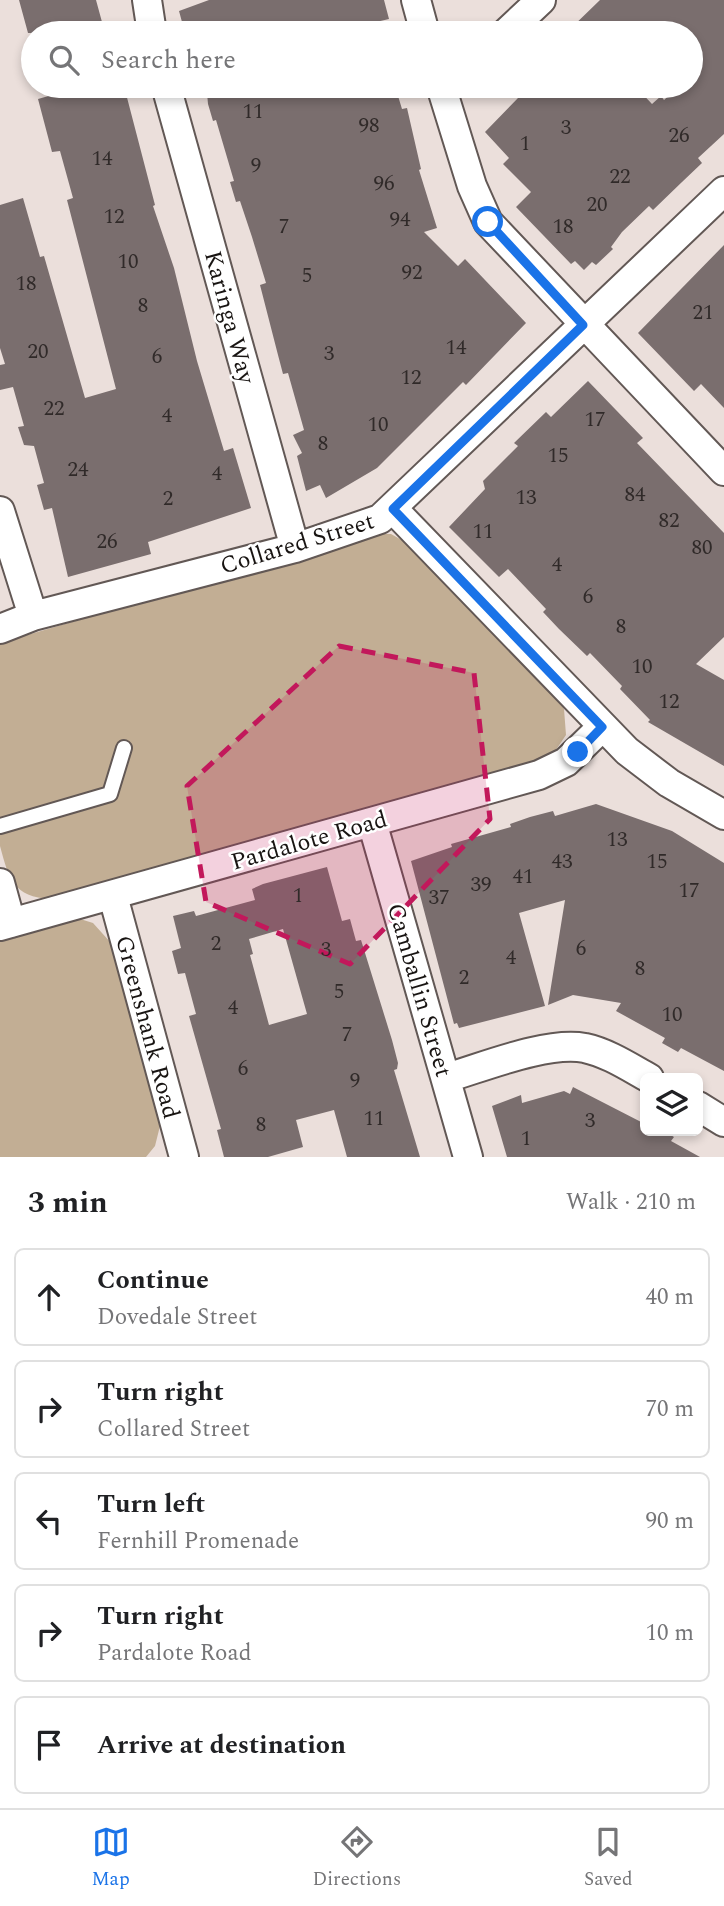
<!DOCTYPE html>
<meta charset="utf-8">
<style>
body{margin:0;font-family:Spectral,serif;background:#f6f6f6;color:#202124}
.controls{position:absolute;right:21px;bottom:21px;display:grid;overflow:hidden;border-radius:10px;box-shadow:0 4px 10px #0003}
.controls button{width:63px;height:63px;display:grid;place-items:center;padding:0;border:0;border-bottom:2px solid #e0e0e0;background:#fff;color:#202124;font:35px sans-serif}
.stop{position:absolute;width:21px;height:21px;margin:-16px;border:5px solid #1a73e8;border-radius:50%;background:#fff}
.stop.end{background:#1a73e8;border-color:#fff;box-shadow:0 2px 7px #0008}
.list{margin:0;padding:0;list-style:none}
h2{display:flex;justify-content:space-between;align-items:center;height:91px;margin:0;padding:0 28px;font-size:30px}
h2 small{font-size:23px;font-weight:400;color:#757577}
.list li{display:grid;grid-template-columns:46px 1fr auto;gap:21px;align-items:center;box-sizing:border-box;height:98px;margin:0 14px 14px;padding:0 14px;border:2px solid #e0e0e0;border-radius:10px}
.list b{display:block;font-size:26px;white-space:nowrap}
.list p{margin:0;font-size:23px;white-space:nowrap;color:#757577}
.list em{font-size:23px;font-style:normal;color:#757577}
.icon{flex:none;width:38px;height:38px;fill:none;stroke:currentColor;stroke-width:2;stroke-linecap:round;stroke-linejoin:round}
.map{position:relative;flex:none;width:724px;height:1157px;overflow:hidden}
.search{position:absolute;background:#fff;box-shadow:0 4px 10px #0003;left:21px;right:21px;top:21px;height:77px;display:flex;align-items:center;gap:18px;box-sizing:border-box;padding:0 24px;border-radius:38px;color:#757577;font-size:26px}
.sheet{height:651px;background:#fff}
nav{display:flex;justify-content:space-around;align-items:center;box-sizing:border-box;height:98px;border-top:2px solid #e0e0e0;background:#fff;font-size:19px;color:#757577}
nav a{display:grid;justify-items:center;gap:4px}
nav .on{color:#1a73e8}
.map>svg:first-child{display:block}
.green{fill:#c2ae94}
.building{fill:#7a6e6e;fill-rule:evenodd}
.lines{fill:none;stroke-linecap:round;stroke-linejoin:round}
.lane-casing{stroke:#625855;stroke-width:18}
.street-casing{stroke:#625855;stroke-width:32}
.lane{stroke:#fff;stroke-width:14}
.street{stroke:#fff;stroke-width:28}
.route{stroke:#1a73e8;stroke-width:9}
.marked{fill:#c2185b;fill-opacity:0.2;stroke:#c2185b;stroke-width:5;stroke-dasharray:14 9;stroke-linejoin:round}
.labels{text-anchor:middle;stroke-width:5;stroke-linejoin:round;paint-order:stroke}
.number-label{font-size:21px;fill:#302a29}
.street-label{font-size:24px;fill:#181412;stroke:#fff}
</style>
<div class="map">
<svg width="724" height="1157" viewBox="0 0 724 1157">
<rect width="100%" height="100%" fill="#ebdfdb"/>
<path class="green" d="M372,534H391L407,543L558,699L564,709L566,735L551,757L51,899C13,897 9,879 0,846V643Z
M77,918L93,923L111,943L161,1122L155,1146L146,1157H0V936Z"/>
<path class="building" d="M19,0H96L105,33H28Z
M209,0H384L389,19L376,22L380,33H185L179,11Z
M600,0H724V134L698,158L702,163L682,182L653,210L649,206L622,232L611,247L613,249L596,265L592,262L584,270L575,261L571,264L516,207L531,192L503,164L509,158L485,132L518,98L506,86H635L652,104L661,96L664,100L679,86H691V75L695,71L691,67V33H566Z
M84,86H124L155,205L153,206L174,268L197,361L224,451L233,448L251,508L148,542L151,554L68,577L52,508L44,510L37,485L44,483L34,446L24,445L18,427L24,426L13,387L0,390V365L5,364L0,348V205L23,198L40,257L44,256L85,398L116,389L67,200L73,198L60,151L52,152L38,99Z
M231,86H395L402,109L407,108L421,169L419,170L437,228L424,232L458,266L465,259L526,323L466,385L463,382L377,468L326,498L320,485L306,491L297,456L302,453L293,435L304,430L288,373L283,374L278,355L260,285L266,283L252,237L240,201L236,202L230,182L234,181L216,120L213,121L208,104L207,93Z
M724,245V408L701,384L694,391L638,333Z
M588,381L643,438L637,443L724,533V637L696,664L724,680V766L648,722L650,720L620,689L622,686L590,653L587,656L559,629L543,612L546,609L508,569L499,577L449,527L485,489L483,481L518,446L514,443L546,412L551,417Z
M596,804L672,831L724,863V1071L681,1048L678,1052L662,1043L665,1038L616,1011L621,1003L573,995L548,1005L565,900L519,913L545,1006L459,1028L457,1023L454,1024L411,861L452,847L451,844L511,827L510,824L530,817L553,811L555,816Z
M327,867L342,921L350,919L356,941L361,940L392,1040L398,1063L397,1069L394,1070L420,1157H347L334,1110L296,1120L303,1147L268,1157H224L217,1130L221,1129L189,1016L196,1014L185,973L178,974L172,951L181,948L173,916L194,911L196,916L255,900L252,889L263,884ZM283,929L307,1014L269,1025L250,955L253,954L249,939Z
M573,1087L645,1124V1131H664L674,1137L671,1141L700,1157H507L492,1106L521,1095L522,1103L564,1091L570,1094Z"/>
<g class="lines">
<defs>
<path id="lane" d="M0,826L110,794L124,748"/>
<path id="street" d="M147,0L152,33
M416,0L425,33
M506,33L541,0
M166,86L295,548
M441,86L472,186L488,222L724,471
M393,509L627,751L669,783L724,815
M0,511L33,616
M0,629L33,616L295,548L380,519L724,191
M372,822L468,1157
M0,883L11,923
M113,896L184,1157
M0,926L539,775L566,762L602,727
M446,1078C484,1067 546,1041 585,1048C608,1053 629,1067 649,1078
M698,1106L724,1122"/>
</defs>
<use href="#lane" class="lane-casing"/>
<use href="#street" class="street-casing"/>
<use href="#lane" class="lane"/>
<use href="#street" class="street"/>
</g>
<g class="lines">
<path class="route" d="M488,222L583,325L393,509L602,727L578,752"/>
</g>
<path class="marked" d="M339,646L474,673L490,819L350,964L206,902L187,786Z"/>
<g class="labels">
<g class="number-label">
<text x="253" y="118">11</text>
<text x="369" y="132">98</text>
<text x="566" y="134">3</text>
<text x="679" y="142">26</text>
<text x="525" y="150">1</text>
<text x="102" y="165">14</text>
<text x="256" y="172">9</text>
<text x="620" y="183">22</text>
<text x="384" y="190">96</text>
<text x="597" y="211">20</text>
<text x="114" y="223">12</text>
<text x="400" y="226">94</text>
<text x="284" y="233">7</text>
<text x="563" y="233">18</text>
<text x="128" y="268">10</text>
<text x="412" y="279">92</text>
<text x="307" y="282">5</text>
<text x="26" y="290">18</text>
<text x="143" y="312">8</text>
<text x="703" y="319">21</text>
<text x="456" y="354">14</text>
<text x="38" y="358">20</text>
<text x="329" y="360">3</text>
<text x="157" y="363">6</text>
<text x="411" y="384">12</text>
<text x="54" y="415">22</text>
<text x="167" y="422">4</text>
<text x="595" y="426">17</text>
<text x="378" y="431">10</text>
<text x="323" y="450">8</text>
<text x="558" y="462">15</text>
<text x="78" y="476">24</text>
<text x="217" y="480">4</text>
<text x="635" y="501">84</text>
<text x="526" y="504">13</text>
<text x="168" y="505">2</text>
<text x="669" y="527">82</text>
<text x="483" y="538">11</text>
<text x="107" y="548">26</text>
<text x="702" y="554">80</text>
<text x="557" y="571">4</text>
<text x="588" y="603">6</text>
<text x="621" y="633">8</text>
<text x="642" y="673">10</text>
<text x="669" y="708">12</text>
<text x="617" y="846">13</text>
<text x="562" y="868">43</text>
<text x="657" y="868">15</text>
<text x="523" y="883">41</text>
<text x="481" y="891">39</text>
<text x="689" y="897">17</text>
<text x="298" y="902">1</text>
<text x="439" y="904">37</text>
<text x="216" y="950">2</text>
<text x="581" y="955">6</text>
<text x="326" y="956">3</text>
<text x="511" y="964">4</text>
<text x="640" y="975">8</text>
<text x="464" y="984">2</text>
<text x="339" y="998">5</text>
<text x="233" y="1014">4</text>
<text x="672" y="1021">10</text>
<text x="347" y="1041">7</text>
<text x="243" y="1075">6</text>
<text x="355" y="1087">9</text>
<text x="374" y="1125">11</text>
<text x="590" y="1127">3</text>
<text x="261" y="1131">8</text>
<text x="526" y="1145">1</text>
</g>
<g class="street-label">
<text transform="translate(230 317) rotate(75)" y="8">Karinga Way</text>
<text transform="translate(297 543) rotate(-17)" y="8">Collared Street</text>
<text transform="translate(309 840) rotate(-16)" y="8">Pardalote Road</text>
<text transform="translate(420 990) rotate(74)" y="8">Camballin Street</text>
<text transform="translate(148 1027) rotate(75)" y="8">Greenshank Road</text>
</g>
</g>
</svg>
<div class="controls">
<button><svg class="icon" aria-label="layers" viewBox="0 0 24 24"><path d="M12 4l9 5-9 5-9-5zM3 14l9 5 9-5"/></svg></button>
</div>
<div class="stop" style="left:488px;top:222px"></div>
<div class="stop end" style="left:578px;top:752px"></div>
<div class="search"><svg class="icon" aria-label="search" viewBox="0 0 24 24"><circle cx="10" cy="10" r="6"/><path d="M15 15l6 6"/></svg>Search here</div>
</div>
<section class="sheet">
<h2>3 min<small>Walk · 210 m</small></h2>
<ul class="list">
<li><svg class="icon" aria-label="ahead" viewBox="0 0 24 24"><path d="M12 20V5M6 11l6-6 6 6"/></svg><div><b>Continue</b><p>Dovedale Street</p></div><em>40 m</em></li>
<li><svg class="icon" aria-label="right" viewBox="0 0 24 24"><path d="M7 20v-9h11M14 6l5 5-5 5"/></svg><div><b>Turn right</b><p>Collared Street</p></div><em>70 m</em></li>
<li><svg class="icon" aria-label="left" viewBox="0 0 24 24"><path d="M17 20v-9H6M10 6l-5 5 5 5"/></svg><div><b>Turn left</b><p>Fernhill Promenade</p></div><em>90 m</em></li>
<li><svg class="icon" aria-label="right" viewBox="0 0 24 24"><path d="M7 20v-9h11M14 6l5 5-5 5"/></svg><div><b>Turn right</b><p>Pardalote Road</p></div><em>10 m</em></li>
<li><svg class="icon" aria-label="arrive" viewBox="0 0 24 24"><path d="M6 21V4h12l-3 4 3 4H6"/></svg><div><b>Arrive at destination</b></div></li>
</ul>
</section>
<nav>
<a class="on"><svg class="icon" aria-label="map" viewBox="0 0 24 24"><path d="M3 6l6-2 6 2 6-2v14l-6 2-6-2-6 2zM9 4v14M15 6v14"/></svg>Map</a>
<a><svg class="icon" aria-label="directions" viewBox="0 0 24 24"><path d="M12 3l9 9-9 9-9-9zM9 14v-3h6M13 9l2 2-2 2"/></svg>Directions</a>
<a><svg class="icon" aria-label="saved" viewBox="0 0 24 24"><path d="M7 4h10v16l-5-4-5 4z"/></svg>Saved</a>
</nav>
